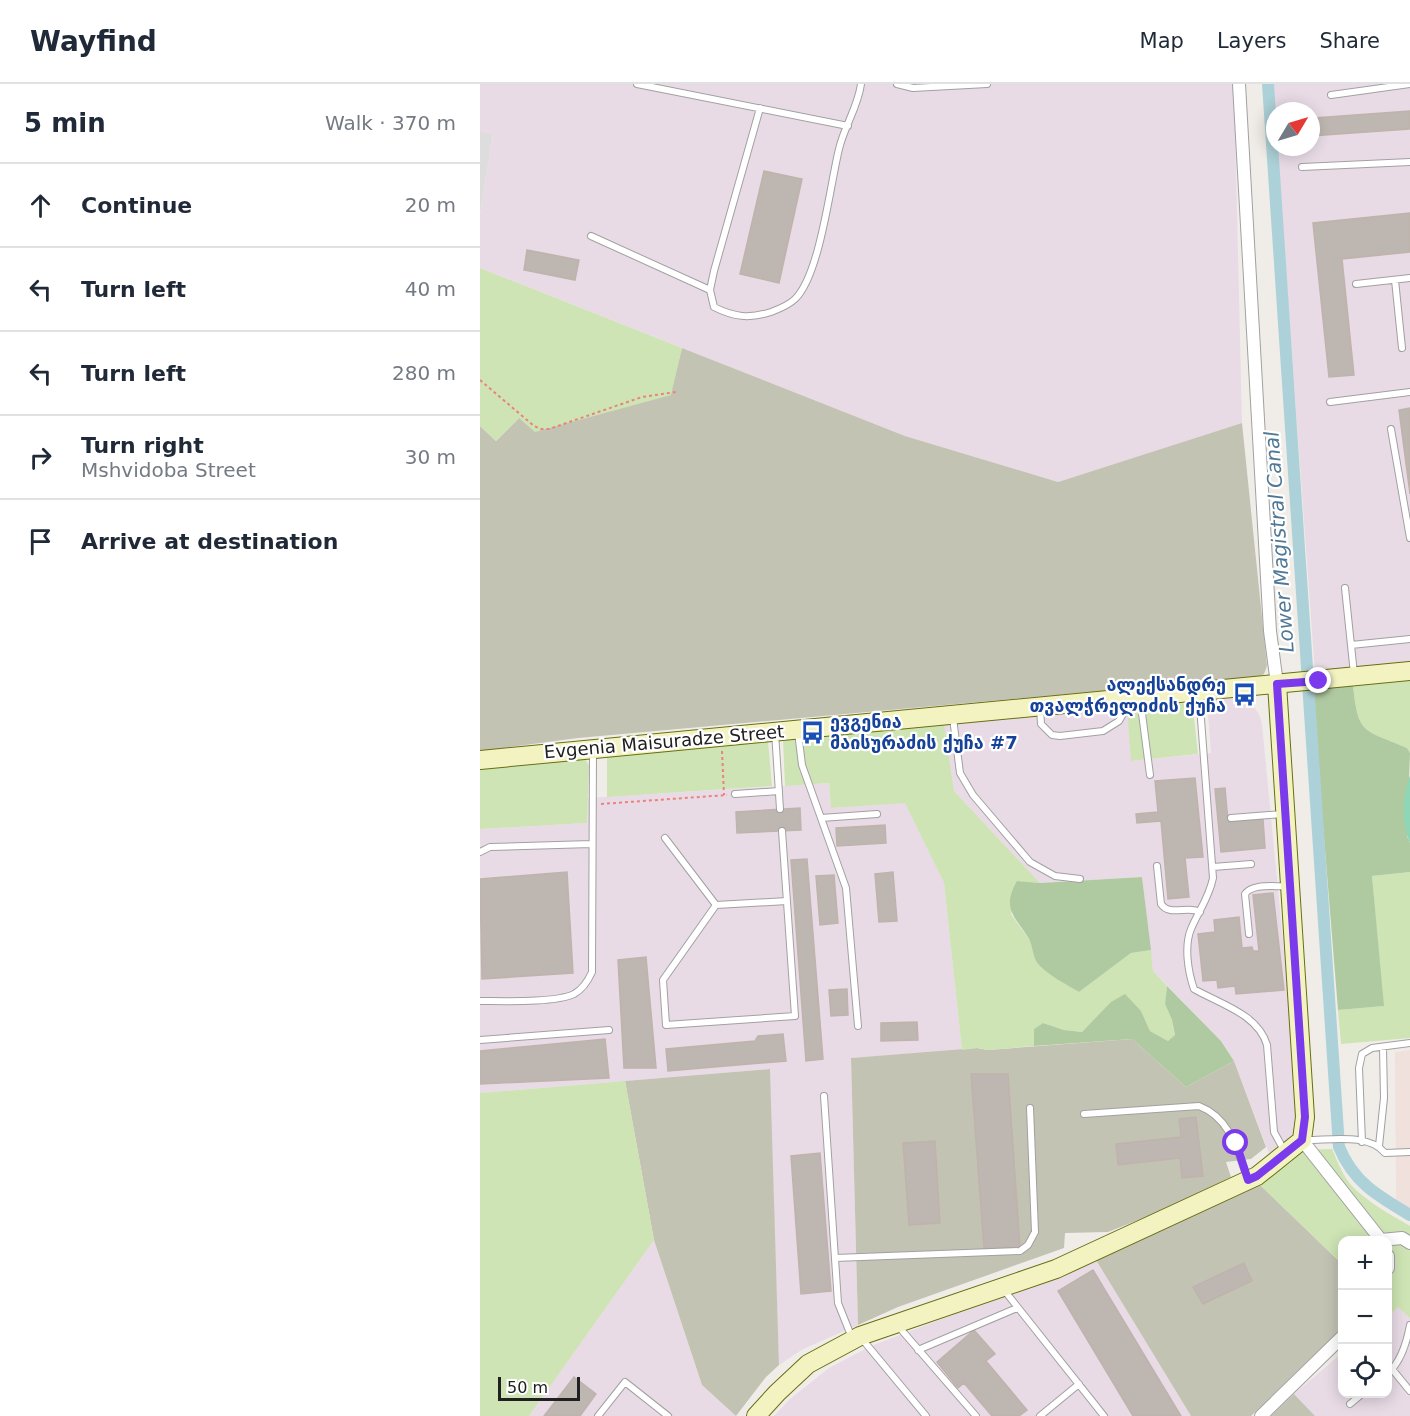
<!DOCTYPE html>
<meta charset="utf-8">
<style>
body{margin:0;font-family:"DejaVu Sans","Noto Sans Georgian",sans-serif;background:#f6f6f7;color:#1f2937}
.controls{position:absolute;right:18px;bottom:18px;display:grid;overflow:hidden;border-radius:12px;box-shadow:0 3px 15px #0003}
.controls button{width:54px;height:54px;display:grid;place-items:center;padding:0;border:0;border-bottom:2px solid #e0e1e3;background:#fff;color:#1f2937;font:30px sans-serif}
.compass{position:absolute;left:786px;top:18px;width:54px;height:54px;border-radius:50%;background:#fff;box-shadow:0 3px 15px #0003;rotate:52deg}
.scale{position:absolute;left:18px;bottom:15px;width:82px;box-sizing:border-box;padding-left:6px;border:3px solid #202020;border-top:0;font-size:16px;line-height:21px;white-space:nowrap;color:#202020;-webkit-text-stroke:4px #fff;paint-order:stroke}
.stop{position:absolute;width:18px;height:18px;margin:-14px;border:4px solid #7c3aed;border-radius:50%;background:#fff}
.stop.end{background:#7c3aed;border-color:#fff;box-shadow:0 2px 6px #0008}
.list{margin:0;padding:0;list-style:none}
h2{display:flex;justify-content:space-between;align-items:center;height:78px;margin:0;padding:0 24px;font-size:26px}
h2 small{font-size:20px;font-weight:400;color:#747a83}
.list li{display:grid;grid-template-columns:39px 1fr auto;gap:18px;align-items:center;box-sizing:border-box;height:84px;padding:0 24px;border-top:2px solid #e0e1e3}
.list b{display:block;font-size:22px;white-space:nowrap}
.list p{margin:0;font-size:20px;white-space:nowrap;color:#747a83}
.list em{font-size:20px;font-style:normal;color:#747a83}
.icon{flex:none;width:33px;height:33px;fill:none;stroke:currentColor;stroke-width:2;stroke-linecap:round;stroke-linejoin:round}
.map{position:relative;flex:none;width:930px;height:1332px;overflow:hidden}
header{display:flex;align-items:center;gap:36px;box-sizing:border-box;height:84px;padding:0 30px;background:#fff;border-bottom:2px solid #e0e1e3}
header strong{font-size:28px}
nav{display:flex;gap:33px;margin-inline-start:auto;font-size:21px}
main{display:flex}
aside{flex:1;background:#fff}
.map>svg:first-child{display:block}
.residential{fill:#dedddd}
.industrial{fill:#e8dbe6}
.military{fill:#f0e1dd}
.construction{fill:#c3c3b4}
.grass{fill:#cee4b4}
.forest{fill:#afcaa1}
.pitch{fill:#8fd6b7}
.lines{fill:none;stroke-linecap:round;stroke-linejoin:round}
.canal{stroke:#add1d8;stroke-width:12}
.building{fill:#bdb6b1;stroke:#c0b3ac;stroke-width:1.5}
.lane-casing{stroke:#a1a1a1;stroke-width:8}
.street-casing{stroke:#a1a1a1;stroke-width:14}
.secondary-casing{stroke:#696e11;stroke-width:20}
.path{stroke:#eb827d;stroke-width:2;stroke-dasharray:3 3;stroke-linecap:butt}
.lane{stroke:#fff;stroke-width:6}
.street{stroke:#fff;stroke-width:12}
.secondary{stroke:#f3f3c2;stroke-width:18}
.route{stroke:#7c3aed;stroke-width:8}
.labels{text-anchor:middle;stroke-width:4.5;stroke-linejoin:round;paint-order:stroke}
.transit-label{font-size:18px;font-weight:bold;fill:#164399;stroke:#fff;text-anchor:end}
.street-label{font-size:18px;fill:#202020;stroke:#fff}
.water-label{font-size:20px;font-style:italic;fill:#4f7897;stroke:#fff}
</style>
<header>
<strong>Wayfind</strong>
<nav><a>Map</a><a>Layers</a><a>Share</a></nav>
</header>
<main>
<aside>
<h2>5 min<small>Walk · 370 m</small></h2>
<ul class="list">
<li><svg class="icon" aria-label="ahead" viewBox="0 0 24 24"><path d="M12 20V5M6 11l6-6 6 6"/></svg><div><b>Continue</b></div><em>20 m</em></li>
<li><svg class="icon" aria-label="left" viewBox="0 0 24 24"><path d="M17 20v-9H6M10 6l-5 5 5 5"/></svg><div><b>Turn left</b></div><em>40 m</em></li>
<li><svg class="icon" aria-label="left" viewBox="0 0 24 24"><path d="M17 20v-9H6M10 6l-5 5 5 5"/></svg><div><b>Turn left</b></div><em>280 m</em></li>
<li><svg class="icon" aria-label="right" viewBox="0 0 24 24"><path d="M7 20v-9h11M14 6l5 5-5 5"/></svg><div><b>Turn right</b><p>Mshvidoba Street</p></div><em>30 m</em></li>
<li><svg class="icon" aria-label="arrive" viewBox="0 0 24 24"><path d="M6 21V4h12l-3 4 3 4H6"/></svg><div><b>Arrive at destination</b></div></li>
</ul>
</aside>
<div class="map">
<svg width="930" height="1332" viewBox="0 0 930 1332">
<rect width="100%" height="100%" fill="#f0ede8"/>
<path class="residential" d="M0,47L13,50L0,131Z"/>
<path class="industrial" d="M0,0H754L762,339L578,398L425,352L0,184V131L13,51L0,47Z
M792,0H930V579L835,589L797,63H831V27H795V37Z
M749,614L763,616L773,622L779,630L782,640L819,1021L817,1046L811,1055L790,1072L754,977L741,957L673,887L662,793L560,799L474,707L464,639L647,622L652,677L731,669L727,617Z
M349,699L351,724L425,718L464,799L482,966L371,974L378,1241L323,1265L299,1281L289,985L0,1009V745L107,739L108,714Z
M174,1156L222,1301L256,1332H49Z
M616,1176L711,1332H294L310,1315L349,1284L391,1262Z
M918,1222L930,1234V1332H835L814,1310L862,1269V1310H908V1232Z"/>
<path class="military" d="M930,966V1125L916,1116L915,968Z"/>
<path class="construction" d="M202,264L425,352L578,398L762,339L787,582L784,590L778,593L98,654L0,667V342L16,357L39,334L190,311Z
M652,955L706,1003L754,977L786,1063L771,1075L746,1078L751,1093L671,1131L628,1148L585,1149L584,1164L418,1223L378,1241L371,974L497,964L508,966Z
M290,985L299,1281L286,1293L256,1332L222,1301L174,1156L145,997Z
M778,1099L862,1180V1244L771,1332H711L616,1176Z
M814,1310L835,1332H791Z"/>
<path class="grass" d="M0,184L202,264L191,311L55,348L39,334L16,357L0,342Z
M930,595V669L927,664C884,645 878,652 873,601Z
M700,619L708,620L713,625L718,670L651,677L647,622Z
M464,639L474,707L560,799L537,797L531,830L550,857L558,880L580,897L599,908L651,869L671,866L673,887L687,902L685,920L692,936L695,952L688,957L670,947L661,927L614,936L602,948L584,946L563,939L554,945V962L508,966L497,964L482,966L464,799L425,719L351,724L349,699L305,702L303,655Z
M288,657L292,702L127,713V672Z
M102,673L106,676L109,682L107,739L0,745V683Z
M930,788V954L861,960L858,926L903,922L892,792Z
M145,997L174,1156L49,1332H0V1009Z
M852,1065C858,1079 864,1095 875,1105C891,1120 911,1131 930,1142V1234L918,1223L913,1228L908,1223V1156H862V1180L778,1099L811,1078L820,1066Z"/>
<path class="forest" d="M873,601C878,652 884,645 927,664L930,669L927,752L930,759V788L892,792L904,922L858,926L832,605Z
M662,793L671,866L651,869L599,908C585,900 570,892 559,881C553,875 553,863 549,855C535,832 521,825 537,797L560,799Z
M687,902L741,957L754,977L706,1003L652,955L554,962V945L563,939L584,946L602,948L631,918L645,910L661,927L670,947L688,957L695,951L692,936L685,920Z"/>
<path class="pitch" d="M930,692V759C921,739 922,712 930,692Z"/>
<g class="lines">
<path class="canal" d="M788,0L859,1063C874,1099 898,1112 930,1131"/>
</g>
<path class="building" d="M930,27V45L831,52L834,34Z
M284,87L322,95L299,199L260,190Z
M930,129V168L862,175L874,291L849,293L833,139Z
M47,166L99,176L95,196L44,186Z
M930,324V410L919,326Z
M715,694L723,773L705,774L709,813L688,815L681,737L657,739L656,730L678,728L675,697Z
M745,704L748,738L783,735L785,764L741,768L735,705Z
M320,724L321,746L257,749L256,728Z
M405,741L406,759L357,762L356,744Z
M327,775L343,975L326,977L311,776Z
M87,788L93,889L2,895L0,795Z
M413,788L417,837L399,838L395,790Z
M354,791L358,839L340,841L336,792Z
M793,809L804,906L756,910L755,902L738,904L737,896L723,897L718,850L735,848L734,836L759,833L762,864L772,863L773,867H779L773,811Z
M166,873L176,984H144L138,876Z
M367,905L368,931L351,932L349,906Z
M437,938L438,956L401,957V939Z
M303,950L306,977L188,987L186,965L275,957L278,952Z
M125,955L129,994L0,1000V967Z
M491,990H528L540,1163L504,1164Z
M716,1033L723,1092L702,1094L700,1074L638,1081L636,1060L701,1053L699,1035Z
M455,1057L460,1139L429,1141L423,1059Z
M340,1069L351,1207L321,1210L311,1072Z
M764,1179L772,1197L723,1220L713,1203Z
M613,1186L701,1332H653L578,1207Z
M494,1246L515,1270L506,1277L547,1326L539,1332H512L484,1299L478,1304L457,1278Z
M94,1293L116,1310L100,1332H64Z"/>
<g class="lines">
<defs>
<path id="lane" d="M157,0L368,42
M417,0L433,4L507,0
M851,11L930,0
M280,24L234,187L230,206L234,223C254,233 269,235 291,228C299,225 309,221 315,215C340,191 350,101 359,65C364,43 378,23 381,0
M822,83L930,78
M111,152L230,206
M915,196L922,264
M876,200L930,194
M850,318L930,308
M911,345L930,454
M865,504L874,590
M871,561L930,555
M719,609L733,794C729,814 719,826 711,845C704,862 708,888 714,905C740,920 778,930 787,961L794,1048L805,1068
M660,614L670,691
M560,624L561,640L572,651L580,652L623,647L639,637L650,617
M473,634L480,689L493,711L550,778L575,792L600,795
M295,648L300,725
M318,648L322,681L366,804L378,942
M255,710L299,707
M341,734L397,730
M751,734L802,730
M302,747L315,932L186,941L183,896L236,821L307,817
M185,754L236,821
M0,768L10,763L111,760
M677,782L681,820C690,833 708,821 720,828
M733,783L771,780
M769,850L765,810C773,799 794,803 807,802
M0,917C23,917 75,919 94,910C103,905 108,897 112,888L113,668
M0,956L129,946
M344,1012L358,1219L372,1254
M604,1030L719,1022C750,1034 757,1065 767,1093
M823,1056C847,1057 888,1048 905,1069L930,1068
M882,1058L879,984L882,970L892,964L930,959
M899,1062L904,1014L903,963
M355,1174L540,1167L548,1161L555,1148L550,1024
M524,1206L624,1332
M418,1242L496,1332
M382,1255L446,1332
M438,1266L537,1224
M912,1285L930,1307
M908,1289C921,1278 927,1257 930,1241
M870,1320L882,1310
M118,1332L145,1298L188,1332
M560,1332L599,1300"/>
<path id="street" d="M759,0L790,547L797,600
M822,1056L901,1156
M901,1156L922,1154L930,1159
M908,1172V1184
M781,1332L862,1253"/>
<path id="secondary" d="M0,676L930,587
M276,1332L297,1309L328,1280L380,1252L576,1185L777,1092L822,1056L825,1033L797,600"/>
</defs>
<use href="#lane" class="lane-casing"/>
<use href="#street" class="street-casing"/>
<use href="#secondary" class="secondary-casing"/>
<path class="path" d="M0,296L54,342L61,345H69L162,313L196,308
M242,667L244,711
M121,720L247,711"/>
<use href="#lane" class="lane"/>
<use href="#street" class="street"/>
<use href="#secondary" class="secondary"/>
</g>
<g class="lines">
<path class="route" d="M756,1059L768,1096L777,1092L822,1056L825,1033L797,600L839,597"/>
</g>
<defs>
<symbol id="bus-bare" viewBox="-9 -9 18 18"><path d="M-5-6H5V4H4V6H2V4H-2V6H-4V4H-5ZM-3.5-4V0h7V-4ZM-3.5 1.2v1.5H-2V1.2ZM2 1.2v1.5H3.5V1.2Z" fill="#1a4fb4" stroke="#fff" stroke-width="2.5" paint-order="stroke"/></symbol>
</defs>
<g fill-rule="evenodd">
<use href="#bus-bare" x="748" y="594" width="33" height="33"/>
<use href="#bus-bare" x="316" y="632" width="33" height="33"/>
</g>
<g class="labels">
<g class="transit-label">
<text x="746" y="607">ალექსანდრე<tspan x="746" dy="21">თვალჭრელიძის ქუჩა</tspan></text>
<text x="350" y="644" text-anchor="start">ევგენია<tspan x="350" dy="21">მაისურაძის ქუჩა #7</tspan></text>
</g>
<g class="street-label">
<text transform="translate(184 658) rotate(-5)" y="6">Evgenia Maisuradze Street</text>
</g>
<g class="water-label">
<text transform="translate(799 458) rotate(-94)" y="7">Lower Magistral Canal</text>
</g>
</g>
</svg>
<div class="controls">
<button>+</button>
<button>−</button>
<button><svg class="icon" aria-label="locate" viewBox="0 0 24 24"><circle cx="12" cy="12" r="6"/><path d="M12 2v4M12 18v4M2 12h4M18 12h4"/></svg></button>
</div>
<svg class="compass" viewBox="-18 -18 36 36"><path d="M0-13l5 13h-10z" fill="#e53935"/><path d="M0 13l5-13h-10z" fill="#747a83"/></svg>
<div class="scale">50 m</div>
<div class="stop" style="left:756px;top:1059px"></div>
<div class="stop end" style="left:839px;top:597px"></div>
</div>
</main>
